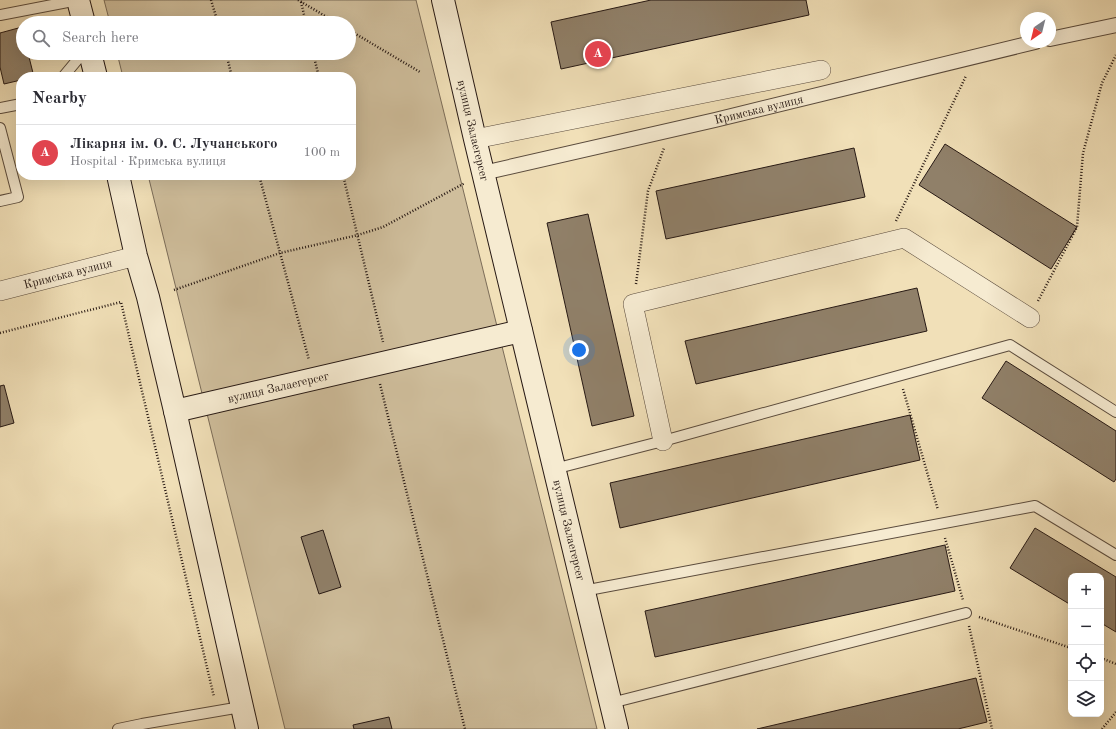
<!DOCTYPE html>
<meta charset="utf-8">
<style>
body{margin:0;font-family:"Old Standard TT",serif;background:#f2f2f3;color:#2b2b33}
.controls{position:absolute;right:12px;bottom:12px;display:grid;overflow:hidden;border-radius:8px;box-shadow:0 4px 16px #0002}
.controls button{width:36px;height:36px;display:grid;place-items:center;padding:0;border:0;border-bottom:1px solid #e1e1e2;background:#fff;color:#2b2b33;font:20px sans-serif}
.compass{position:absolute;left:1020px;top:12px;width:36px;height:36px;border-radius:50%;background:#fff;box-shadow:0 4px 16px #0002;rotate:215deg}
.you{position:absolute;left:579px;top:350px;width:14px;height:14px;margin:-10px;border:3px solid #fff;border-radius:50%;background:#1a73e8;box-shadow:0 0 0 6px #1a73e833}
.badge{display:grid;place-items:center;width:26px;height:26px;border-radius:50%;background:#2563eb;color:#fff;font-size:13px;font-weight:700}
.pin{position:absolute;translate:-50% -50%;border:2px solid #fff;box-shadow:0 1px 4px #0006}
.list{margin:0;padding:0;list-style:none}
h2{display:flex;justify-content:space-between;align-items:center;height:52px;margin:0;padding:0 16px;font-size:17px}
h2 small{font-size:13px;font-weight:400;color:#7c7c81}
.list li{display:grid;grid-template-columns:26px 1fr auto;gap:12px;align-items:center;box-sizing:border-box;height:56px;padding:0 16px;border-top:1px solid #e1e1e2}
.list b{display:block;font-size:15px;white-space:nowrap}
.list p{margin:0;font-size:13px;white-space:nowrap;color:#7c7c81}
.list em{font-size:13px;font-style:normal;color:#7c7c81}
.icon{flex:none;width:22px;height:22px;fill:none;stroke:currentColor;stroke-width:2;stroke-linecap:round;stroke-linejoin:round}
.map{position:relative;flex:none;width:1116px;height:729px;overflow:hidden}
.search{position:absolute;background:#fff;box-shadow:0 4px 16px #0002;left:16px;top:16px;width:340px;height:44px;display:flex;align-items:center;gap:10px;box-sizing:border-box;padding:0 14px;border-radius:22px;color:#7c7c81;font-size:15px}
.panel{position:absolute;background:#fff;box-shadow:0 4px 16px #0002;left:16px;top:72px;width:340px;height:108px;border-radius:16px}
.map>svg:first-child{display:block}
.green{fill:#cfbe9c;stroke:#7b6c58}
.building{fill:#908069;stroke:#271914}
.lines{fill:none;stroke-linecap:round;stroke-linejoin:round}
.service-casing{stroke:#5a4b3d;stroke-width:12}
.pedestrian-casing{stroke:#5a4b3d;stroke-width:16}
.minor-casing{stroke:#5a4b3d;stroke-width:20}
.secondary-casing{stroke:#271914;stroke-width:24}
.path{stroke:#271914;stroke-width:2.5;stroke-dasharray:1 2;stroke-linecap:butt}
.service{stroke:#f6ebd1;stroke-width:10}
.pedestrian{stroke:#f6ebd1;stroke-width:14}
.minor{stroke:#f6ebd1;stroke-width:19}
.secondary{stroke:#f6ebd1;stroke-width:22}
.labels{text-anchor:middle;stroke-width:3;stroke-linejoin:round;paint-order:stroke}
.street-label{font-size:12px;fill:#271914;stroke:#f6ebd1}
</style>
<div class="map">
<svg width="1116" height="729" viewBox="0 0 1116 729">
<rect width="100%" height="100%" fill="#f1e0b8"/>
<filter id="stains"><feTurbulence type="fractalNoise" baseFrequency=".005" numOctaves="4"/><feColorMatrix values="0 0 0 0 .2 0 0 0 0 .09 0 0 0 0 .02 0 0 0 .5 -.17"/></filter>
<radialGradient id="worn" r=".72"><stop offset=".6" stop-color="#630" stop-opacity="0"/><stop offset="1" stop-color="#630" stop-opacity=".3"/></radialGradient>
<path class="green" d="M104,0H416L597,729H285L148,175H351V77H123L117,53H349V23H110Z"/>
<path class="building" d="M651,0H806L809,15L561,69L551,22Z
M22,27L23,53H28L34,77H21V80L4,84L0,67V33Z
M945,144L1077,227L1051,269L919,185Z
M854,148L865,197L666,239L656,191Z
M588,214L634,416L592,426L547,223Z
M917,288L927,331L696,384L685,341Z
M1006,361L1116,431V479L1114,482L982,398Z
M4,385L14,423L0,427V386Z
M910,415L920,460L620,528L610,483Z
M1035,528L1116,577V632L1101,623V576H1071V605L1010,568Z
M323,530L341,587L319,594L301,537Z
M945,545L955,591L655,657L645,611Z
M976,678L987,722L958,729H757Z
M389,717L392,729H354L353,725Z"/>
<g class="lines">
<defs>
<path id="service" d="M0,15L78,0
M63,77L83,53
M0,108L21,104
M0,128L18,197L0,201
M554,469L663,441L1010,345L1116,412
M583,591L1035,506L1116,555
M611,703L966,613
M118,729L142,724L241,707"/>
<g id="pedestrian">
<path d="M1050,39L1116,25"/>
<path id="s1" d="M483,173L715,120L1035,42"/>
</g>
<g id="minor">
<path d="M475,139L821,70"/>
<path id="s2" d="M0,291L136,256"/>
<path d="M663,441L633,304L904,238L1030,318"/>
</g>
<g id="secondary">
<path d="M78,0L84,23"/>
<path id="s3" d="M443,0L475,139L617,729"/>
<path d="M90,53L96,77"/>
<path d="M118,175L136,256L148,297L175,411L247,729"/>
<path id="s4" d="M175,411L521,331"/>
</g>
</defs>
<use href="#service" class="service-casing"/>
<use href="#pedestrian" class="pedestrian-casing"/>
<use href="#minor" class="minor-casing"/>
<use href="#secondary" class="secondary-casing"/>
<path class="path" d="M211,0L218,23
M298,0L337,23
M301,2L306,23
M349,30L420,72
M226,53L232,77
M313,53L319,77
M259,175L309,360
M343,175L383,342
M896,221L966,76
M636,284L648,191L664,148
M174,290L280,253L358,235L383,227L465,183
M1038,301L1077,227L1083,153L1102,83L1116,55
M0,333L121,302L214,697
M380,384L465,729
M903,389L938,510
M945,538L963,600
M979,617L1071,648
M969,626L992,729
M1101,658L1116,664
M1102,729L1116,712"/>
<use href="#service" class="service"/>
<use href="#pedestrian" class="pedestrian"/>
<use href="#minor" class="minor"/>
<use href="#secondary" class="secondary"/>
</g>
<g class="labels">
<g class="street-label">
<text dy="4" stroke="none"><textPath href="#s1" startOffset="283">Кримська вулиця</textPath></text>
<text dy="4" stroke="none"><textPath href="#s3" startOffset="134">вулиця Залаегерсег</textPath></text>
<text dy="4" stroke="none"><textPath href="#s2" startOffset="70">Кримська вулиця</textPath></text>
<text dy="4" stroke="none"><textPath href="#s4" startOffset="106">вулиця Залаегерсег</textPath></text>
<text dy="4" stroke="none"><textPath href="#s3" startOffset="545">вулиця Залаегерсег</textPath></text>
</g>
</g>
<rect width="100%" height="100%" filter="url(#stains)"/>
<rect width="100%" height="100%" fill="url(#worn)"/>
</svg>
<div class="controls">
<button>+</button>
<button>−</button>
<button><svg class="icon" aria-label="locate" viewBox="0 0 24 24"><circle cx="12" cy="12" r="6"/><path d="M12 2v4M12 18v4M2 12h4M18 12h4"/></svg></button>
<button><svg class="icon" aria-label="layers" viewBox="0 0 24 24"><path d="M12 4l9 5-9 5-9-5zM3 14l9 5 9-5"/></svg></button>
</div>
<svg class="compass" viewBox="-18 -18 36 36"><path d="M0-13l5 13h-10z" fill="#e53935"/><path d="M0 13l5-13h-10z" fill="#7c7c81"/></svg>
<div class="you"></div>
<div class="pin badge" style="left:598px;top:54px;background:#e0444e">A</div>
<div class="search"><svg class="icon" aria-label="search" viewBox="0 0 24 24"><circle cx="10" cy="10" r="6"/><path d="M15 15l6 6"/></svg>Search here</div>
<section class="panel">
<h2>Nearby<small></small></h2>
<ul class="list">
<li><span class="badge" style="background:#e0444e">A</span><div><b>Лікарня ім. О. С. Лучанського</b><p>Hospital · Кримська вулиця</p></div><em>100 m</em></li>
</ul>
</section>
</div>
